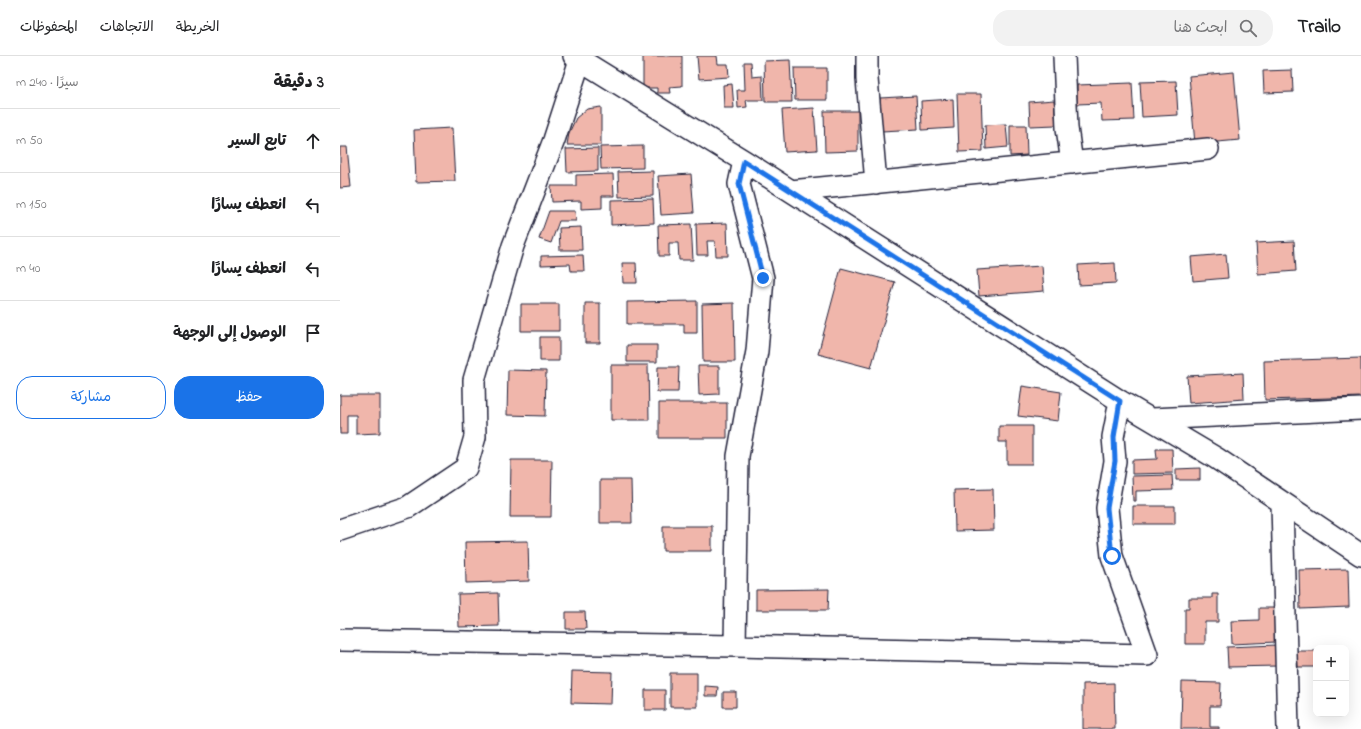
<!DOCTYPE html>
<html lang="ar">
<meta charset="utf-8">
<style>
body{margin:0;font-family:"Indie Flower","Playpen Sans Arabic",sans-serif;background:#f2f2f2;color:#202124;direction:rtl}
.controls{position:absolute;right:12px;bottom:12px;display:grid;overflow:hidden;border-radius:8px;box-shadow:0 4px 16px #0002}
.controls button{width:36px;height:36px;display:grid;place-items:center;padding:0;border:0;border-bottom:1px solid #e0e0e0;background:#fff;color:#202124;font:20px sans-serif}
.stop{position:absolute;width:12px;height:12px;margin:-9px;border:3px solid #1a73e8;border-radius:50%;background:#fff}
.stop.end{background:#1a73e8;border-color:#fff;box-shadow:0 1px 4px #0008}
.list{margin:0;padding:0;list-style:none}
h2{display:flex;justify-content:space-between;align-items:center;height:52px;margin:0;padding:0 16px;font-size:17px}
h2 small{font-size:13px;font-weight:400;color:#757577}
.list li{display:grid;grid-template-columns:26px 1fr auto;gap:12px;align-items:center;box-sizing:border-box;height:64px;padding:0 16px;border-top:1px solid #e0e0e0}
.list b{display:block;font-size:15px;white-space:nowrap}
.list em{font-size:13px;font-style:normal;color:#757577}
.actions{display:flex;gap:8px;padding:12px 16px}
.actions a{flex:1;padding:9px 0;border:1px solid #1a73e8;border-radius:16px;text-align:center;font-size:14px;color:#1a73e8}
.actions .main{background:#1a73e8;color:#fff}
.icon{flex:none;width:22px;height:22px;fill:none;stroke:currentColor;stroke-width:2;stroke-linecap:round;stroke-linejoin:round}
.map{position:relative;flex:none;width:1021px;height:673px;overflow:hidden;direction:ltr}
header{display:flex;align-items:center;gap:24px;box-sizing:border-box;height:56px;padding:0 20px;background:#fff;border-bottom:1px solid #e0e0e0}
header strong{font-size:19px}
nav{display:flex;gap:22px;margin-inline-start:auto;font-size:14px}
.search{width:280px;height:36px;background:#f2f2f2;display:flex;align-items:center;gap:10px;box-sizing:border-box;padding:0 14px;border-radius:16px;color:#757577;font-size:15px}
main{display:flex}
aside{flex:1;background:#fff}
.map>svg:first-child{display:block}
.building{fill:#f0b6ab;stroke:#22223b}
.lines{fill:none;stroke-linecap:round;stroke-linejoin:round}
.street-casing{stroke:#22223b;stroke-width:24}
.street{stroke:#fff;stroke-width:21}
.route{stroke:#1a73e8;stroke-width:5}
</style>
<header>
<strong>Trailo</strong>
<div class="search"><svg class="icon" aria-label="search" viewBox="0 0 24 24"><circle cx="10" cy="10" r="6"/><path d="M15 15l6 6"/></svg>ابحث هنا</div>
<nav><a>الخريطة</a><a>الاتجاهات</a><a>المحفوظات</a></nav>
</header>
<main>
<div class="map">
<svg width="1021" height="673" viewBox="0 0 1021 673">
<rect width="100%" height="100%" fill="#fff"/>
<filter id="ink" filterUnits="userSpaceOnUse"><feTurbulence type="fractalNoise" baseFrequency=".025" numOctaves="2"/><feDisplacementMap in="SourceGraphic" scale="8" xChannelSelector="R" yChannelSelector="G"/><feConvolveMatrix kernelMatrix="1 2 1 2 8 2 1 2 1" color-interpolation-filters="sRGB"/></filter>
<g filter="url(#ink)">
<path class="building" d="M303,0H342V30L329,31L330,37H317V32H303Z
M357,0H377L378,8H388L389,21L359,23Z
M450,4L452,46H425L424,5Z
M404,6H411L412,21L422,20L423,44H406L407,51L398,52L397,34H405Z
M454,12H487V44H455Z
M952,14L953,36L924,37L923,15Z
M894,16L900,84L855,88L849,20Z
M836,25L838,59L802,61L800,26Z
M792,27L794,64L762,65L761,47L737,48V29Z
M392,28L394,52H384L383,29Z
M617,38H641L643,95L619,96Z
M576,40L578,73L542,75L540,42Z
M613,43L614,72L582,74L581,45Z
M714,44L716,69L690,70L689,46Z
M261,51V89H227L229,77L236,62L247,53Z
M474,52L477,94L445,96L442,54Z
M484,55H518V95L485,96Z
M666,68L668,91L646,93L645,69Z
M670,69H686L687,99L670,100Z
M112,72L115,125L76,126L74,74Z
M303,90V112L261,113L260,91Z
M0,91H7L11,131L0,132Z
M258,92V115L227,116L226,93Z
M313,115V140L279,141L278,116Z
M273,118L274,140H262V152L241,153V145L212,146L211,130H236V119Z
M351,118L354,157L321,159L318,120Z
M313,143L314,167L271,169V144Z
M209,155H235L236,165H219L211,187L199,183Z
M387,167L388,200H376L375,185H367L368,199H357L356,168Z
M351,168L353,204H339L338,187H329V200H319L318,169Z
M241,171L242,194H220L219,172Z
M954,185L956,215L918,218L916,187Z
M886,198L888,222L853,225L851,201Z
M243,199L244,215H231L230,208L201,209V200Z
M282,207H296L297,227H283Z
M775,207L776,227L739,229L738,209Z
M702,210L704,235L639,240L637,214Z
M501,212L555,226L531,312L478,298Z
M357,245V277H344V268H287V246Z
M245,247H260V287H245Z
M394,247L395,306H363L362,248Z
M181,248H219V275H181Z
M200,281H219V305H200Z
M287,289H317V306H287Z
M1021,302V341L925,344L924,305Z
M271,309H308L309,364H271Z
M358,310H379V338L359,339Z
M318,311H339L338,336H317Z
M168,314L206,315L205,360L167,359Z
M903,317L904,343L849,347L847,320Z
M682,330L721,336L718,365L678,360Z
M0,339H40V377L16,378V359H7V378H0Z
M319,347H387V382H319Z
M659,370H692V408H667V386H659Z
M816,393H832L833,417L792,418V404L817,403Z
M171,404H212L211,461H170Z
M860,412V424H836V413Z
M832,419L833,434L796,435V445H793L792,420Z
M260,424H291L292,467H260Z
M653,433L654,474L615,475L614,434Z
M793,450H835V468H793Z
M323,470H372V495H323Z
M188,485L189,525L126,527L125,486Z
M1008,513L1009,551L960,553L959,514Z
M489,533L488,554H416V534Z
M158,537L159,570L119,571L118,538Z
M872,538H878V566H865V588H845V552H849V542H872Z
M919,552H934L936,586L892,588L891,565L919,564Z
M226,556H245L246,573H226Z
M937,589L938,610L888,611L887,591Z
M957,595H976V611H958Z
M232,615L272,616L271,648L231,647Z
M330,617H357V651H330Z
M842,626L881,627L880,650H870V671H879V673H841Z
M774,627L775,673H743V628Z
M365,630L378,631L377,640H365Z
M305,634H325V654H305Z
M383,636H396V651H383Z"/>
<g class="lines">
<defs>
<path id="street" d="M234,0L404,105L780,345L876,402L1021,499
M527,0V23L536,127
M724,0L727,72L732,107
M451,135L868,93
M812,363L1021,353
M942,448L948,673
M0,474L68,451L126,412L135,381L134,324L173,190L214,84L240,4
M0,584L395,590L807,599L772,500L767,452L775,405L773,381L780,345
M395,590L398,400L417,295L423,222L399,128L404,105"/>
</defs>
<use href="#street" class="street-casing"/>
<use href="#street" class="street"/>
</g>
</g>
<g class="lines" filter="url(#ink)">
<path class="route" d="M423,222L399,128L404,105L780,345L774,381L775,405L767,452L772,500"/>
</g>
</svg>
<div class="controls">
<button>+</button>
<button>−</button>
</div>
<div class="stop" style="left:772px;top:500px"></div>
<div class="stop end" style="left:423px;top:222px"></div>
</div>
<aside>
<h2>3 دقيقة<small>سيرًا · 240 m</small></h2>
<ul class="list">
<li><svg class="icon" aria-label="ahead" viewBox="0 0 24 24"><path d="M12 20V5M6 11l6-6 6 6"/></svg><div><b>تابع السير</b></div><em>50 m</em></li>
<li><svg class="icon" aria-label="left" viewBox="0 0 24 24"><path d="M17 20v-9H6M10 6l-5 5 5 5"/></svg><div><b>انعطف يسارًا</b></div><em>150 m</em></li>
<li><svg class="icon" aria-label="left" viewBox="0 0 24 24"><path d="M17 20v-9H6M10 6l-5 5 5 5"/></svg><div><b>انعطف يسارًا</b></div><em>40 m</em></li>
<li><svg class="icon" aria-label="arrive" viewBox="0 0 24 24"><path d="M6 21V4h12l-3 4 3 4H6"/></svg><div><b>الوصول إلى الوجهة</b></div></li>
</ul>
<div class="actions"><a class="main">حفظ</a><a>مشاركة</a></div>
</aside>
</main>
